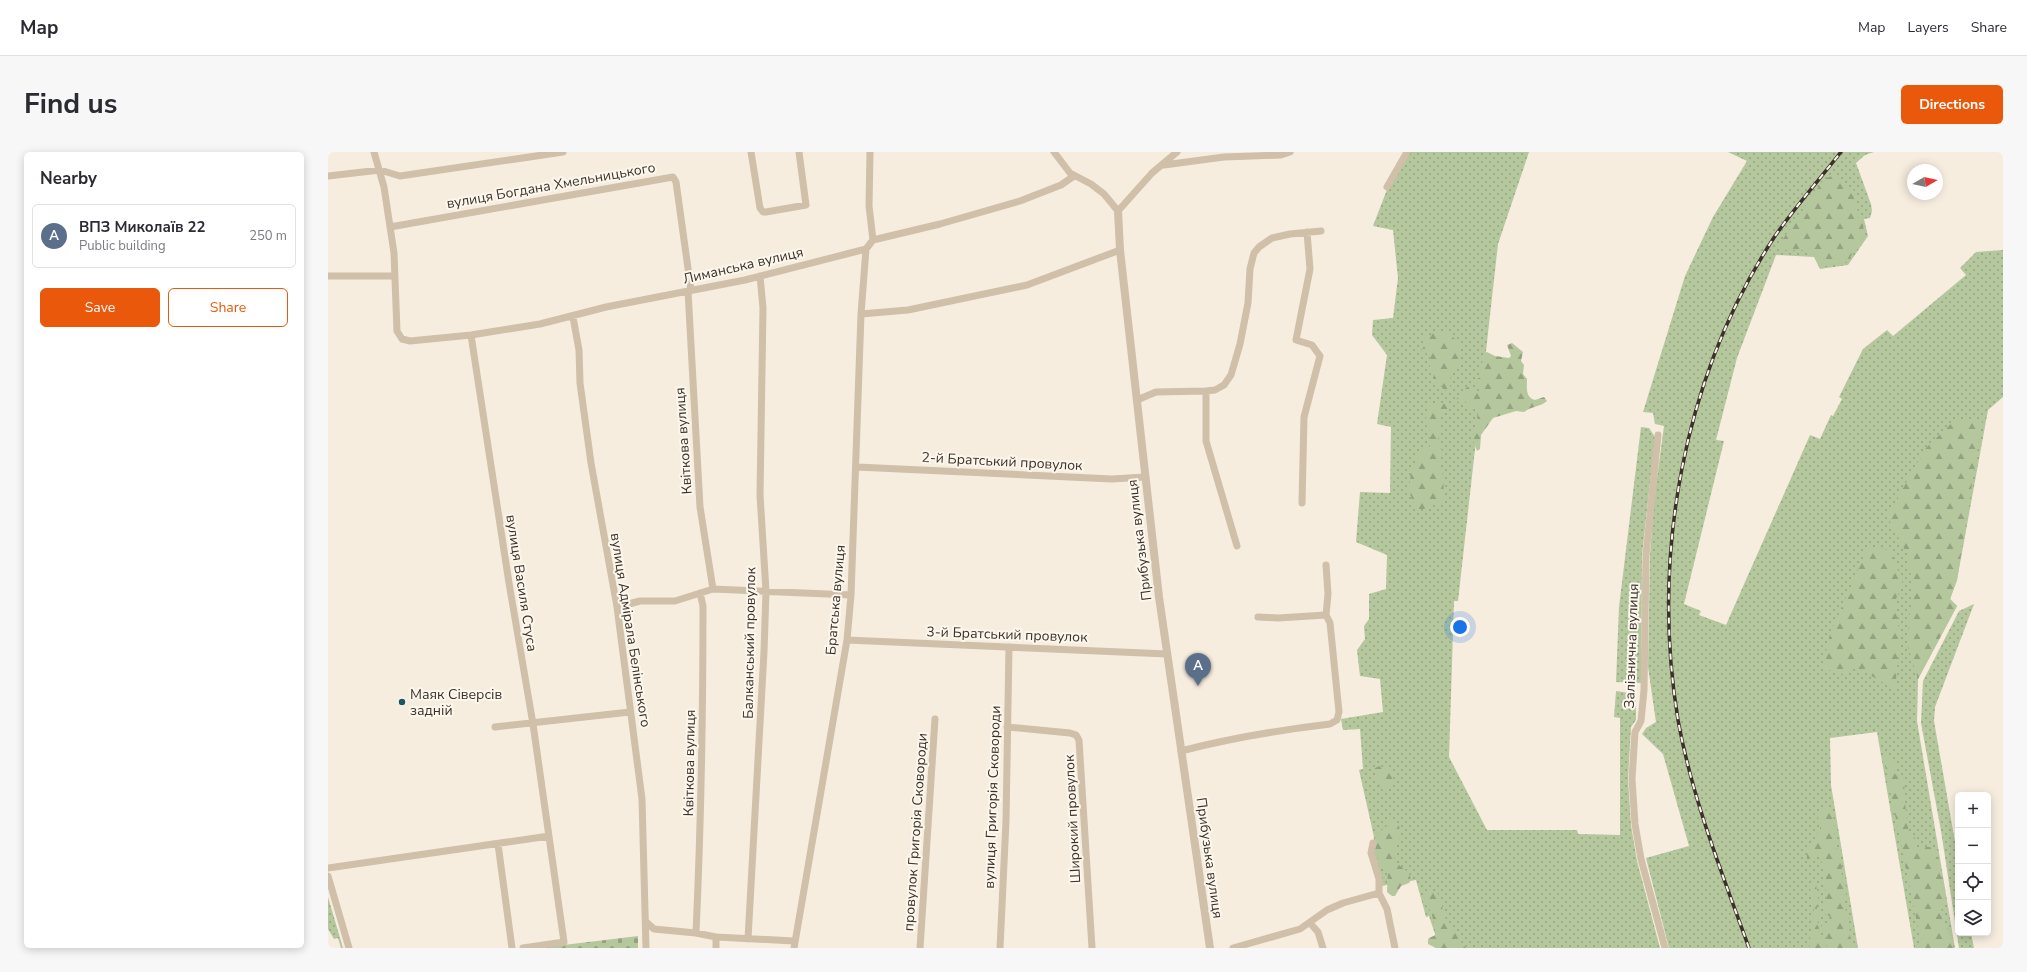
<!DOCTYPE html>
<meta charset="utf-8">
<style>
body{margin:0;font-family:"Nunito Sans",sans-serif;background:#f7f7f7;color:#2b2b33}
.controls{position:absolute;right:12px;bottom:12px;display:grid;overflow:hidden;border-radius:6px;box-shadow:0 2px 10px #0003}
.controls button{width:36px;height:36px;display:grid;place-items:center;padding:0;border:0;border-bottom:1px solid #e1e1e2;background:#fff;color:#2b2b33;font:20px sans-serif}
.compass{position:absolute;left:1579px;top:12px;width:36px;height:36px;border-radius:50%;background:#fff;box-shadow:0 2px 10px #0003;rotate:81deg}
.you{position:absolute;left:1132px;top:475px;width:14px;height:14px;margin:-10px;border:3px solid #fff;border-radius:50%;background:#1a73e8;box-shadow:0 0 0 6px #1a73e833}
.badge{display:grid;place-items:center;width:26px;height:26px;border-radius:50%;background:#ea580c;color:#fff;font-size:13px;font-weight:700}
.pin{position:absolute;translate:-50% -33px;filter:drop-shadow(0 1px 2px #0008)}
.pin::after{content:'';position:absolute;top:21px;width:14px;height:12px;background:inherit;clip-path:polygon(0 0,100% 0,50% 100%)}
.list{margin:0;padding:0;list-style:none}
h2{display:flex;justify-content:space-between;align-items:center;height:52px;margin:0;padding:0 16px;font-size:17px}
h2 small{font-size:13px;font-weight:400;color:#7c7c81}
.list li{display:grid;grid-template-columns:26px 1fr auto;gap:12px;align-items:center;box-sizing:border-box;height:64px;margin:0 8px 8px;padding:0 8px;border:1px solid #e1e1e2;border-radius:6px}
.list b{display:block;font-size:15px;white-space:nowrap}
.list p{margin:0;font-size:13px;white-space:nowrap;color:#7c7c81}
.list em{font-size:13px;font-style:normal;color:#7c7c81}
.actions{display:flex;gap:8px;padding:12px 16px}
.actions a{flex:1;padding:9px 0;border:1px solid #ea580c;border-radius:6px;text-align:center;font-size:14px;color:#ea580c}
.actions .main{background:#ea580c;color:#fff}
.icon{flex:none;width:22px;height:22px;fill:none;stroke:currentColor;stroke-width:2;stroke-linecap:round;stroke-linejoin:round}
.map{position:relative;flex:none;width:1675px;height:796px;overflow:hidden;border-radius:6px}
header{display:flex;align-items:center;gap:24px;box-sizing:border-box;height:56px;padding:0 20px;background:#fff;border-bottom:1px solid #e1e1e2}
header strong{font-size:19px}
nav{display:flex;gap:22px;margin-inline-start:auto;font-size:14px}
.intro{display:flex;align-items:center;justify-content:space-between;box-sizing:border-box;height:96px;padding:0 24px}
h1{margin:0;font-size:28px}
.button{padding:10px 18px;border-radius:6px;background:#ea580c;color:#fff;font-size:14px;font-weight:700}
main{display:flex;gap:24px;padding:0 24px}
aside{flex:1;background:#fff;border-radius:6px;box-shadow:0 2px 10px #0003}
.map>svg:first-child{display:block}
.green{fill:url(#green-dots)}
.forest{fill:url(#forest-firs)}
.cemetery{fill:url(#cemetery-stones)}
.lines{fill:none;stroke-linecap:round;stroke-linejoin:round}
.minor{stroke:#d0bfa9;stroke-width:7}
.tertiary{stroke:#d0bfa9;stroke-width:8}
.rail-casing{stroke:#3c312a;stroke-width:3.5}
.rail{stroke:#fcf7ed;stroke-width:2;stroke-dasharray:6;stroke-linecap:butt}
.poi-dot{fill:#195763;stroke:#fcf7ed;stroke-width:1.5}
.labels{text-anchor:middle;stroke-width:4;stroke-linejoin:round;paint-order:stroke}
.street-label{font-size:14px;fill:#3c312a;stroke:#fcf7ed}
.poi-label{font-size:14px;fill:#3c312a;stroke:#fcf7ed;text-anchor:start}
</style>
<header>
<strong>Map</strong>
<nav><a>Map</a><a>Layers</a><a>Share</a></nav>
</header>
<div class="intro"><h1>Find us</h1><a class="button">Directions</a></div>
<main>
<aside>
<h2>Nearby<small></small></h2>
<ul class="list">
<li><span class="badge" style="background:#5c6f8a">A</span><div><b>ВПЗ Миколаїв 22</b><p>Public building</p></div><em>250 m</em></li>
</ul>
<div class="actions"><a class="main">Save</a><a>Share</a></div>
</aside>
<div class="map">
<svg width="1675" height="796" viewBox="0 0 1675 796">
<defs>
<pattern id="green-dots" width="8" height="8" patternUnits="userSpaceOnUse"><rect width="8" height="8" fill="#b5c79d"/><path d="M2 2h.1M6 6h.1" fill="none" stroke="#94a280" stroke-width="1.8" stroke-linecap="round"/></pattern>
<pattern id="forest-firs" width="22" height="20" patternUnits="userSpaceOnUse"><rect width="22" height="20" fill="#b5c79d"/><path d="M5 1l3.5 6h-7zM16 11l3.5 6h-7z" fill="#94a280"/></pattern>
<pattern id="cemetery-stones" width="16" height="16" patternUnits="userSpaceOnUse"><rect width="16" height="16" fill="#b5c79d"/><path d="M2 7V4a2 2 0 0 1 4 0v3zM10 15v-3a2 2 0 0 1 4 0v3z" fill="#94a280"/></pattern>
</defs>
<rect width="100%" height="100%" fill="#f6eddf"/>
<path class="green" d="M1081,0H1201L1170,92L1130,449H1126L1121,605L1159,678H1249L1250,682L1292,683V566L1286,565L1288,539L1301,541L1305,544L1308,549V568L1303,575L1300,627L1303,673L1309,709L1332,796H1107L1105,786L1108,785L1101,764L1098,765L1088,728L1053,734L1045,703L1046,685L1031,618L1035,617L1032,577L1015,578L1013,567L1055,560L1052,527L1032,524L1029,498L1037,487L1036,474L1041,467V442L1058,437L1059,403L1028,390L1032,340L1062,341L1063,275L1049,272L1059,203L1044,183L1045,168L1065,166L1070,126L1065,78L1045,74L1060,35Z
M1400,0H1512C1490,27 1466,55 1447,84C1342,242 1317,445 1362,626C1377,684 1400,740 1420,796H1341L1318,706L1361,694L1335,602L1314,582L1318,576L1328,570L1320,515L1322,403L1326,349L1336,274L1327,272L1325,261L1315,260L1357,124L1385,65L1419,9Z
M1514,0H1546L1537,3L1528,11L1543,52L1544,59L1542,66L1536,67L1540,84L1520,113L1492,117L1486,105L1448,103L1409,206L1388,288L1396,289L1356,452L1373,459L1371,463L1398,473L1482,283L1492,287L1503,263L1505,264L1514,247L1511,245L1535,197L1559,178L1565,184L1638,123L1632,116L1648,100L1675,98V245L1660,258L1629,428L1622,447L1629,454L1590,527L1589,569L1627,796H1586L1549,580L1502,586L1503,633L1530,796H1422C1395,721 1364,647 1351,568C1323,406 1355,222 1448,84C1468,55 1491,28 1514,0Z
M1313,275L1321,276L1327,285L1314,403L1313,531L1288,530L1291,455Z
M1646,452L1607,555L1606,569L1630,707V781H1643L1646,796H1631L1613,679L1593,571L1595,529L1631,459Z
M0,745L15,796H13L10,786L6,787L0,777Z"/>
<path class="forest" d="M1504,24L1509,25L1528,40L1530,65L1535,70L1536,84L1519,110L1493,115L1486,103L1474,98H1455L1451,93L1496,27Z
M1111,179C1131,184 1136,196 1131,214C1130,218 1127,218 1125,221C1121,224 1122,231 1122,236L1119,239L1115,237L1113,232L1105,229L1106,222L1102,215L1103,204L1099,201L1095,202L1093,199L1097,193L1096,186Z
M1184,191L1195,200L1193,209L1196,213L1195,222L1199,227C1199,235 1197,245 1207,248L1216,245L1219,249C1212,255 1204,254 1196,260L1188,259L1165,266L1153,283L1152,297L1149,299L1144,286L1149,271L1150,256L1143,258L1137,249L1129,250L1128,248L1133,240L1141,234L1149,240L1153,238L1154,235L1147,228L1153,225V214L1157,201L1159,200L1167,204L1181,206L1183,204L1179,193Z
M1106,251L1118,252L1121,255L1118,258L1111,263L1112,272L1110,288L1114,299L1110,307C1116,321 1117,338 1114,353L1103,352L1096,357H1089L1084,348L1081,338L1083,319L1089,308L1090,301L1093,298L1102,296V279L1096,269L1101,262V254Z
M1627,268L1654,269L1629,428L1622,447L1629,454L1590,527L1579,491L1585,435L1579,402L1559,364L1598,296Z
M1540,395L1562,398L1575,432L1567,449L1572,488L1567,537L1529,516L1514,522L1494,516L1502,482Z
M1555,603L1568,611L1567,622L1576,627C1577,645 1577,663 1581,680L1586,683L1589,695H1606L1611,710L1618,748L1613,757L1617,765L1614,769L1624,783L1625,796H1593L1592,788L1595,781L1590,776Z
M1052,614L1062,618L1066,630L1064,635L1056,639C1050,635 1046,623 1047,616Z
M1496,653C1511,667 1505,673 1507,690C1508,696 1512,700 1513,705C1515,718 1511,724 1519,736L1516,754C1523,765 1521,782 1523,796H1501L1498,779L1493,775L1497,770L1500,773L1505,772L1503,765L1497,762V752L1500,750C1494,733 1502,719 1490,704L1485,710L1479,707V700L1485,693L1489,692V683L1494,672L1490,666L1491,660Z
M1062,668L1069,670C1077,683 1064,696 1067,710L1081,721L1083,728L1081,731L1073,734L1067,744H1064L1059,740L1060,718L1051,709L1046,700L1049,682L1058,675Z
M1485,732L1488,733L1490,743L1489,757C1493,762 1492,767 1489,772L1491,776L1490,784L1498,792L1499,796H1482C1480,783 1486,771 1486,758C1486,746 1480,748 1483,733Z
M1104,739C1115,742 1113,750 1115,759C1117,768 1125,780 1132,784V791L1138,796H1108L1100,792V787C1102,785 1107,784 1108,782C1108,780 1104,762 1103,760C1100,753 1091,750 1096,741Z"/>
<path class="cemetery" d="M310,784V796H211Z"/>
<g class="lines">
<path class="minor" d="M46,0L56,35L66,101L69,179L74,187L82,189L143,183L212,172L278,155L417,128L538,97L545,88L612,72L692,49L733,33L746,24
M423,0L432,56L435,60H438L478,53L471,0
M542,0L541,54L545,88
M726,0L742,21L763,32L776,42L790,59L824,21L849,0
M836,13L896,5L953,3L962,0
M0,24L52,18L72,24L235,0
M1059,35L1079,0
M62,75L345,25L348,30L363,138
M0,124H66
M360,139L372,355L385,437
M533,162L580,158L699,133L792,98
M245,165L251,198L252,231L263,311L289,455L314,647L318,796
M143,183L181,431L205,572L236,790L195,796
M878,239V289L909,394
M809,248L828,240L878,239L887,238L896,233L903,223L912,192L920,151L922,117L926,101L931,95L944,86L962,82L993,79
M1330,283L1318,403L1316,538L1313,569L1307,580L1304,627L1307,672L1313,707L1337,796
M529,315L784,327L817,325
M974,351L976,265L992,204L984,193L968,188L982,117L979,80
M289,455L312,449H347L385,437L523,443
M930,465L950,466L998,463
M519,488L839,502
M167,575L302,560
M679,575L742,581L748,583L751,588L764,796
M853,599C902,586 952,578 1002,572L1009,568L1011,560L1002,471L998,463L1000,442L998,413
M1045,691L1043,701L1051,727V741L1059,757L1067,796
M170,692L184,796
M0,716L221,684
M0,724L21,796
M318,770L326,777L368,781L388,785L466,789
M982,771L990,780L995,796
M368,781C373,672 375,563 375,454L372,441
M388,785V796
M420,787L436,500L438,439L432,343L435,156L432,124
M466,796L519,488L523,443L533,162L538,97
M592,796L607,567
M672,796L678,669L681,495
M905,796L972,777L999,758L1015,751L1051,741"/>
<path class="tertiary" d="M790,59L792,98L831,445L882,796"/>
<defs>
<path id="rail" d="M1421,796C1394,721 1364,646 1350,568C1323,404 1355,224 1447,84C1467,55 1491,28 1513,0"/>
</defs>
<use href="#rail" class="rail-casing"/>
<use href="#rail" class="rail"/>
</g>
<circle class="poi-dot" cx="74" cy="550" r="4"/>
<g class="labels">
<g class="street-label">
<text transform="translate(223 33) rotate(-10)" y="5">вулиця Богдана Хмельницького</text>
<text transform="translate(415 113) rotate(-13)" y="5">Лиманська вулиця</text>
<text transform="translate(355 289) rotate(-94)" y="5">Квіткова вулиця</text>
<text transform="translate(674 309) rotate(3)" y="5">2-й Братський провулок</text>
<text transform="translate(811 388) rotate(-97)" y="5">Прибузька вулиця</text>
<text transform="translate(194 431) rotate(81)" y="5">вулиця Василя Стуса</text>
<text transform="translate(507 448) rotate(-85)" y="5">Братська вулиця</text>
<text transform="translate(303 478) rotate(81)" y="5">вулиця Адмірала Белінського</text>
<text transform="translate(679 482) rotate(2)" y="5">3-й Братський провулок</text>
<text transform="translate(421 491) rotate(-89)" y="5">Балканський провулок</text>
<text transform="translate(1303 494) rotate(-88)" y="5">Залізнична вулиця</text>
<text transform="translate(361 611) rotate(-89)" y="5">Квіткова вулиця</text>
<text transform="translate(664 645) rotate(-88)" y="5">вулиця Григорія Сковороди</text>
<text transform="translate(744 667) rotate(-93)" y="5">Широкий провулок</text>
<text transform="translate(587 680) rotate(-86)" y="5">провулок Григорія Сковороди</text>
<text transform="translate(882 706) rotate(82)" y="5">Прибузька вулиця</text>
</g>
<g class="poi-label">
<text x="82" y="547">Маяк Сіверсів<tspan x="82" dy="16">задній</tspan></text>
</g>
</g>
</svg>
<div class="controls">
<button>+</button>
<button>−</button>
<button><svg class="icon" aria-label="locate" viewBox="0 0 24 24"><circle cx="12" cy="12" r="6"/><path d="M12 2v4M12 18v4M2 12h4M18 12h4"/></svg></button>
<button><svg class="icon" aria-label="layers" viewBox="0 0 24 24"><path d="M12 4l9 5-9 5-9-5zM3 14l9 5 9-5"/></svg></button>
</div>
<svg class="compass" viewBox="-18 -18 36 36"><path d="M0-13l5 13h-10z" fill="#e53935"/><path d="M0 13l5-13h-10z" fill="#7c7c81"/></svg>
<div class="you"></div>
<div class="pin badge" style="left:870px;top:534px;background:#5c6f8a">A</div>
</div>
</main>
